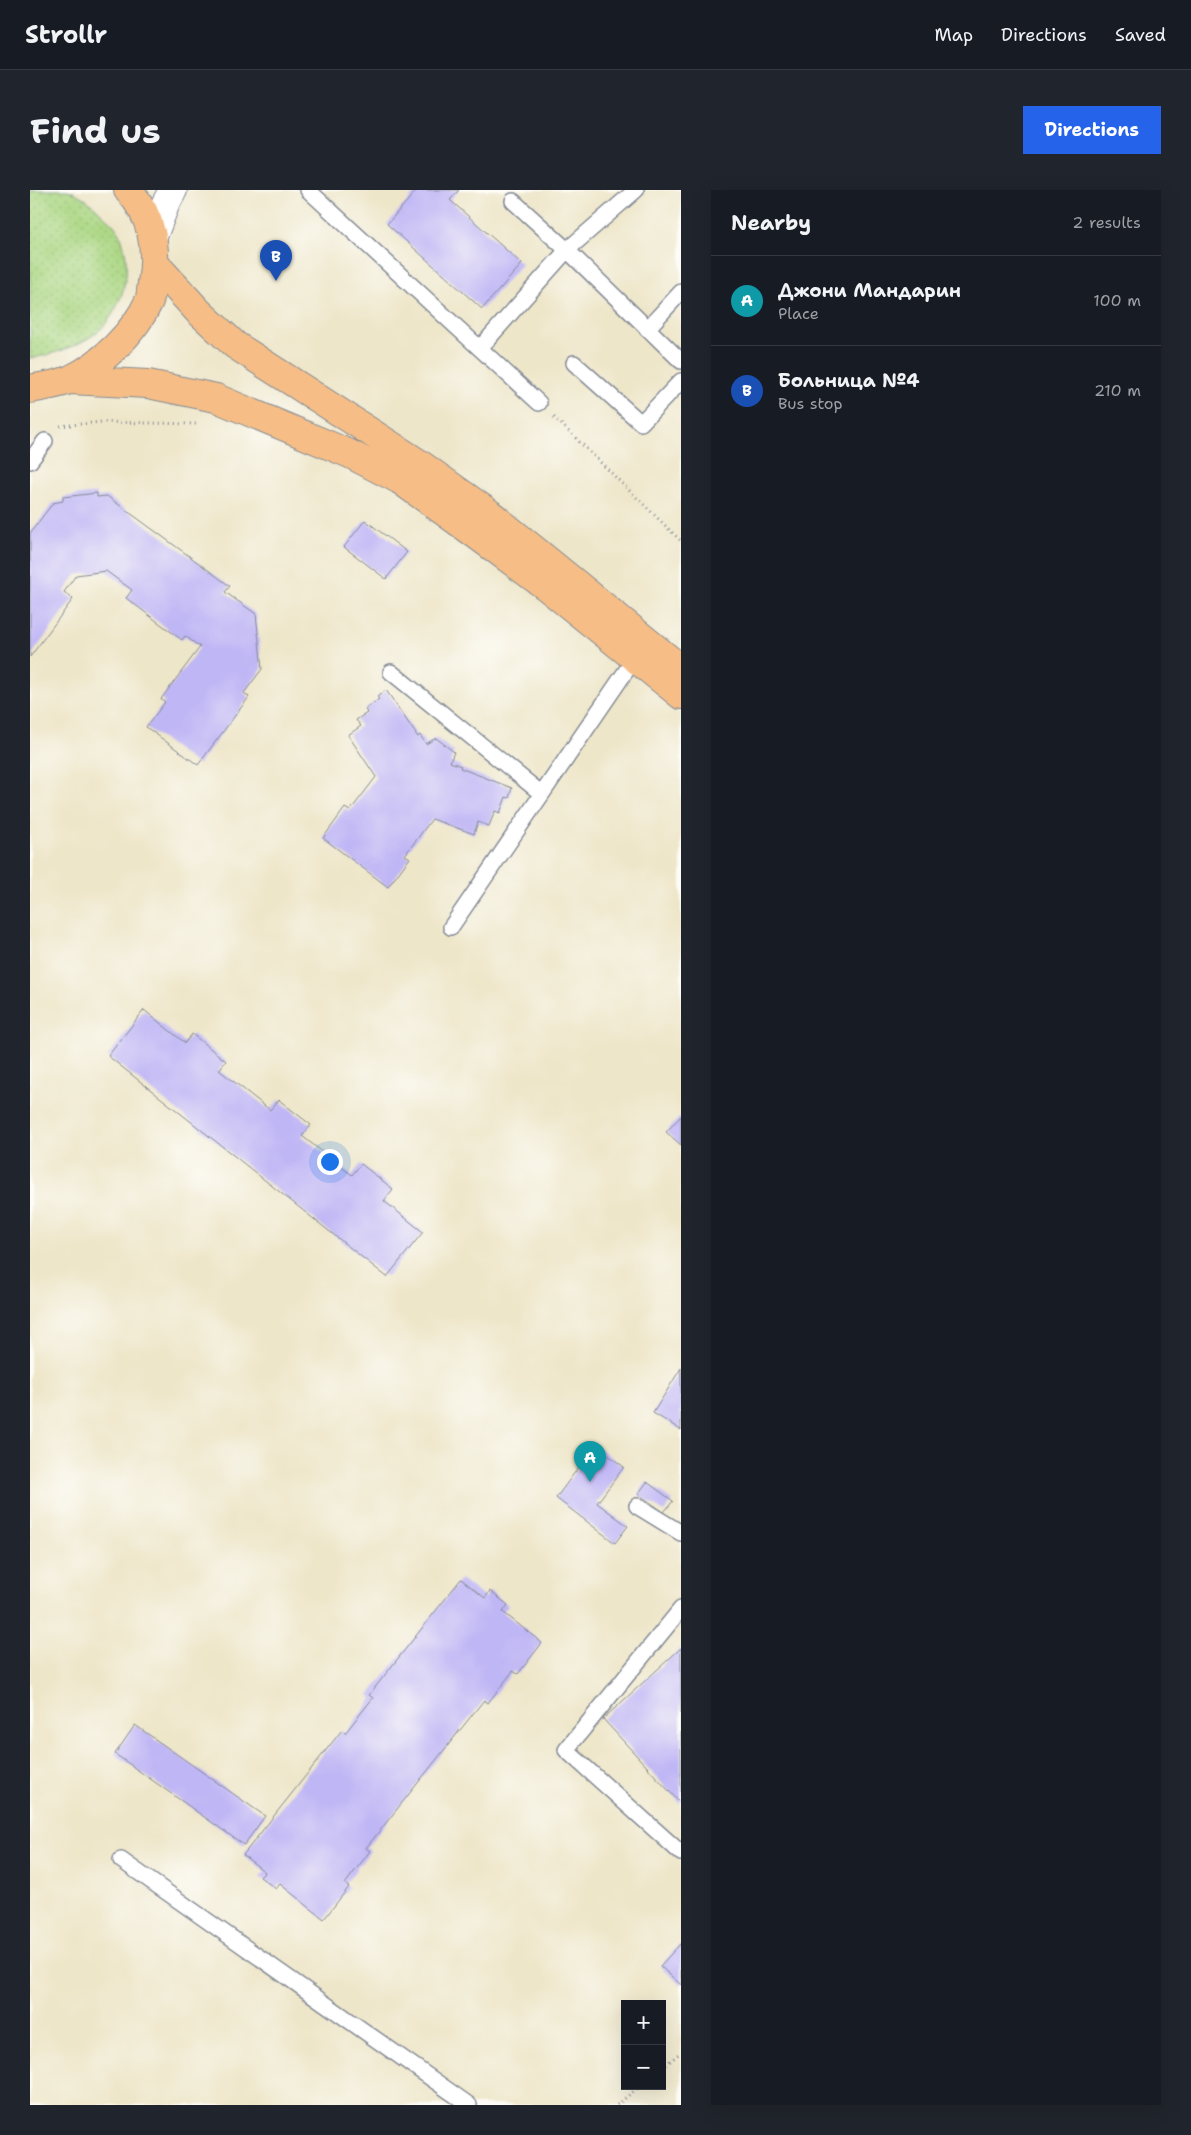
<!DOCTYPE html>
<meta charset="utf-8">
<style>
body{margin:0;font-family:"Shantell Sans",sans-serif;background:#20242c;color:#f1f3f6}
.controls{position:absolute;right:15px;bottom:15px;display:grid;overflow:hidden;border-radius:0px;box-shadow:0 5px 20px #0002}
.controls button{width:45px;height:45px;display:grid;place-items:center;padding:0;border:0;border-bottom:1px solid #363941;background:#171b24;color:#f1f3f6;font:25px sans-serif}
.you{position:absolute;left:299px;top:971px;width:18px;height:18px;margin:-12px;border:4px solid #fff;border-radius:50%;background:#1a73e8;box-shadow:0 0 0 8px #1a73e833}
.badge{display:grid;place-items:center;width:32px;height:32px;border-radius:50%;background:#2563eb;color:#fff;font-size:16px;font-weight:700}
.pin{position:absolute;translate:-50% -41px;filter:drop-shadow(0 1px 2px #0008)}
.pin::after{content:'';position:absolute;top:26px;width:18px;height:15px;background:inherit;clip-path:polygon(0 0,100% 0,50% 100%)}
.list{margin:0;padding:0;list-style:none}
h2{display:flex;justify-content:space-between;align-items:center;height:65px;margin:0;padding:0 20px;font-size:21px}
h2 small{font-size:16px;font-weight:400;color:#9ea1a6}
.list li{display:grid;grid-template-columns:32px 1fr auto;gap:15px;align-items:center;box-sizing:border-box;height:90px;padding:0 20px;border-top:1px solid #363941}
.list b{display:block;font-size:19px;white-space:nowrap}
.list p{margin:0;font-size:16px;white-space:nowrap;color:#9ea1a6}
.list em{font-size:16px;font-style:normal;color:#9ea1a6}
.map{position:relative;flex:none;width:651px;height:1915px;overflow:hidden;border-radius:0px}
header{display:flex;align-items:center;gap:30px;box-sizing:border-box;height:70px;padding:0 25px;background:#171b24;border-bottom:1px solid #363941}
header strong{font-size:24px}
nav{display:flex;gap:28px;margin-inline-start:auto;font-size:18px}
.intro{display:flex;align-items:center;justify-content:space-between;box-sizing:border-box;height:120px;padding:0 30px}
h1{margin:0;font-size:35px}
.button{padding:12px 22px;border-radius:0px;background:#2563eb;color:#fff;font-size:18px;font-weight:700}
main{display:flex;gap:30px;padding:0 30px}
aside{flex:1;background:#171b24;border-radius:0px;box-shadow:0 5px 20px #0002}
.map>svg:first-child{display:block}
.grass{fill:url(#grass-dots);stroke:#638370}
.building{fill:#bfb6f5}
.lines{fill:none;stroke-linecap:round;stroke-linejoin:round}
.lane-casing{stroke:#848a94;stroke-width:18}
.street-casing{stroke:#848a94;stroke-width:30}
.primary-casing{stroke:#848a94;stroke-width:30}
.path{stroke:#848a94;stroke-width:3;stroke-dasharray:1 4;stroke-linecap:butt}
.lane{stroke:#fff;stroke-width:15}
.street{stroke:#fff;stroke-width:28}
.primary{stroke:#f6be86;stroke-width:28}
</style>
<header>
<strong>Strollr</strong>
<nav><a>Map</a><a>Directions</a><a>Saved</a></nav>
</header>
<div class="intro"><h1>Find us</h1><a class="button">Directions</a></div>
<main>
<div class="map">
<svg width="651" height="1915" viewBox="0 0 651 1915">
<defs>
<pattern id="grass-dots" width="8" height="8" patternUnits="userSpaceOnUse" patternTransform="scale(1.25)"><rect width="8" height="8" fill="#abd783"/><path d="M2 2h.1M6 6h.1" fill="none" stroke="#93b974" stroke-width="1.8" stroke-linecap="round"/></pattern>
</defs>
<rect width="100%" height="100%" fill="#fdfcf7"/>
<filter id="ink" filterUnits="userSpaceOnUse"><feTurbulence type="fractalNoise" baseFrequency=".02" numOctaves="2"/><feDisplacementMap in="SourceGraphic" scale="10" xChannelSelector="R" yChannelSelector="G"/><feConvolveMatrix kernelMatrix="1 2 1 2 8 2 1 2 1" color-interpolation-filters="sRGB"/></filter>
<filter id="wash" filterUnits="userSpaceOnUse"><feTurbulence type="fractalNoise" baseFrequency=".0096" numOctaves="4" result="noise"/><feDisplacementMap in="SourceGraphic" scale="20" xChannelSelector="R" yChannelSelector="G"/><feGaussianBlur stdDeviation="1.12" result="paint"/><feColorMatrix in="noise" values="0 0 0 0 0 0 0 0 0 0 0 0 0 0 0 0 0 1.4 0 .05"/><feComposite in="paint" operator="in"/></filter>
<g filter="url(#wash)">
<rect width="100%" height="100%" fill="#eee6c9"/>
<path class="grass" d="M0,0C11,0 28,0 38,0C51,4 63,15 72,24C77,29 85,35 88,41C104,72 96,111 73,137C58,153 21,166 0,168Z"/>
<g id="blocks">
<path class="building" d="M387,0H429L420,10L492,74L452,119L357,34Z
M67,303V307L77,306L200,396L195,402L226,424L232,479L214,503L219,507L168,575L116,537L135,512L131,509L170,457L155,446L152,450L96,408L102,400L76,381L46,385L34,402L43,409L0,467V343L23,313L33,311V307Z
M335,330L377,362L356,389L314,357Z
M356,500L388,547L390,545L396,554L406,548L424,562L420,572L431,576L430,578L482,598L479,608L476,607L470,623L465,621L459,636L448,632L444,644L402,629L375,665L380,668L358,697L293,648L315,618L320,621L346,587L318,545L331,536L326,530L337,523L335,519L349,509L347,507Z
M114,820L155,853L162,844L196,871L189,880L240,920L249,910L281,935L272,946L322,985L331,974L363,999L354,1011L393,1042L357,1087L78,866Z
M651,926V955L636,942Z
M651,1178V1240L623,1223Z
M565,1255L594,1277L567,1313L598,1336L585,1353L526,1308Z
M617,1292L643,1311L634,1322L608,1304Z
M431,1389L455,1408L460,1401L478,1415L473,1422L512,1453L488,1484L483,1481L458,1513L454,1510L336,1658L340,1661L315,1694L319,1697L294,1729L250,1694L246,1699L230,1687L235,1682L213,1665L312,1540L315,1543L343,1508L339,1505Z
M651,1458V1614L573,1529Z
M105,1535L235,1626L214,1655L85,1564Z
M651,1753V1795L630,1776Z"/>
</g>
</g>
<g filter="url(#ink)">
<use href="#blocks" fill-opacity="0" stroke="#848a94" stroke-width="1"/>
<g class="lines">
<defs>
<path id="lane" d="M278,0L509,213
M483,11L537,60L651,171
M617,139L651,102
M450,158L537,60L606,0
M544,173L611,233L651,191
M0,271L15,251
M361,482L512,604
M421,737L609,462
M607,1316L651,1343
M651,1419L536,1560L651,1663
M91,1670L439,1915"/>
<path id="street" d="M123,46L135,15L143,0"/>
<path id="primary" d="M125,74L168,121L205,155L387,272L459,323L651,479
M40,190L118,194L186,208L320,264L370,290L445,344L518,398L651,505
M0,199C13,196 29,195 41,189C71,175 105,142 119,111C121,106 121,98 122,93C128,59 122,25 98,0"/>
</defs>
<use href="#lane" class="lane-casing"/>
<use href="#street" class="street-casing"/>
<use href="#primary" class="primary-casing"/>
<path class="path" d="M524,227L651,351
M30,236L72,232L166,234
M632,1878L651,1862
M587,1915L610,1896"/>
<use href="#lane" class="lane"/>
<use href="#street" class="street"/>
<use href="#primary" class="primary"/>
</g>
</g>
</svg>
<div class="controls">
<button>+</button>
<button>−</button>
</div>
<div class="you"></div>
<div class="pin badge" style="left:560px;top:1292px;background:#0f9aa8">A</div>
<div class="pin badge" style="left:246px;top:91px;background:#1a4fb4">B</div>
</div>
<aside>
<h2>Nearby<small>2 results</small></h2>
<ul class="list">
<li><span class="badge" style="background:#0f9aa8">A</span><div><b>Джони Мандарин</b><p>Place</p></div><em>100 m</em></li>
<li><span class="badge" style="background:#1a4fb4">B</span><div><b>Больница №4</b><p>Bus stop</p></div><em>210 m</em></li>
</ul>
</aside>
</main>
